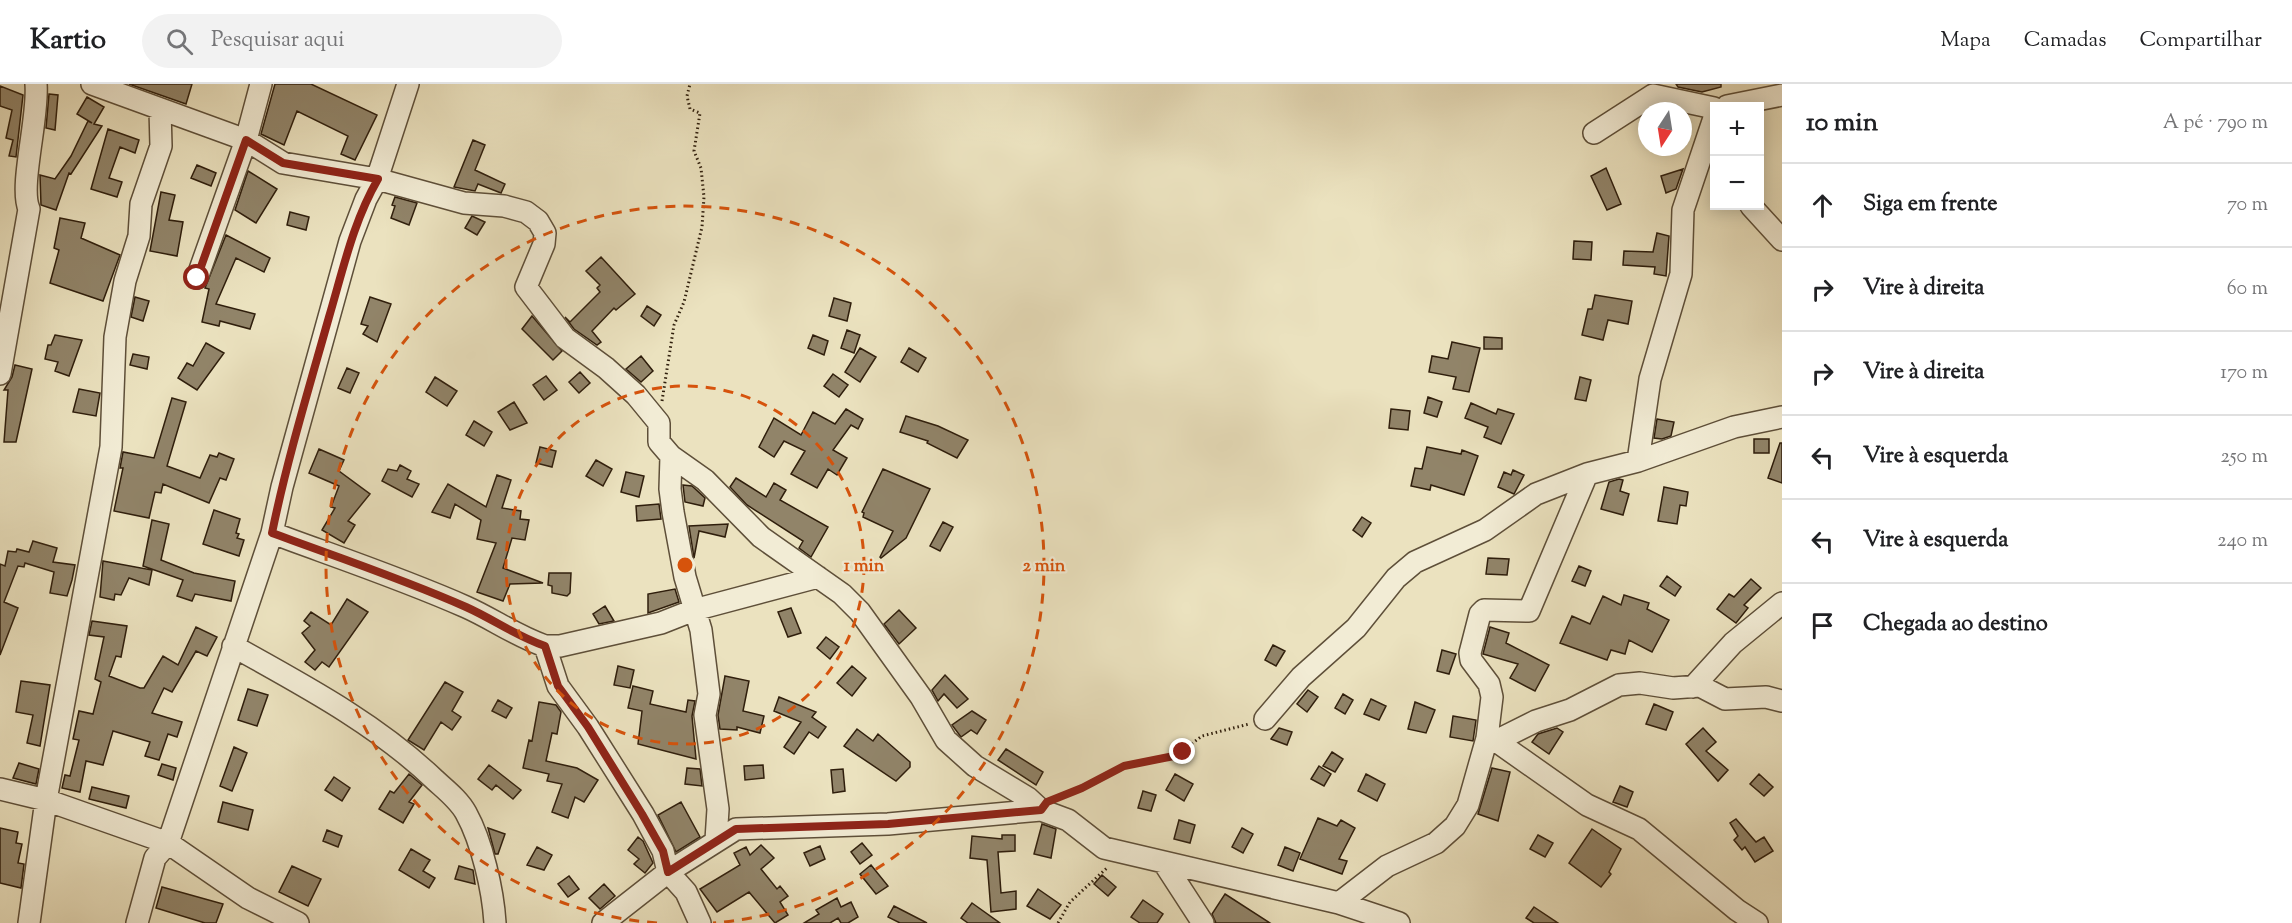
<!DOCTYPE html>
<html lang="pt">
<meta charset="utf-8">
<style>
body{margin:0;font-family:"Sorts Mill Goudy",serif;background:#f2f2f2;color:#202124}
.controls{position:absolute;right:18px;top:18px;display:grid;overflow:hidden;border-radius:0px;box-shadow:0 3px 15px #0003}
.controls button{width:54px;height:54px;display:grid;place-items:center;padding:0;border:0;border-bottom:2px solid #e0e0e0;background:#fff;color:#202124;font:30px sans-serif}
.compass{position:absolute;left:1638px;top:18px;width:54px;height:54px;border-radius:50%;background:#fff;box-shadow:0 3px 15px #0003;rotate:192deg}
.stop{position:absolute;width:18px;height:18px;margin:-14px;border:4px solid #8f2418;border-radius:50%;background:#fff}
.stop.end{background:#8f2418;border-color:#fff;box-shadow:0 2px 6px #0008}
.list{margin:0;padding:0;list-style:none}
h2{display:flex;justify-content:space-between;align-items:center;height:78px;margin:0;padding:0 24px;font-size:26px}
h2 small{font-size:20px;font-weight:400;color:#757577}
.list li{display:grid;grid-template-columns:39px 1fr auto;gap:18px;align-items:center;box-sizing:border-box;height:84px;padding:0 24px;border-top:2px solid #e0e0e0}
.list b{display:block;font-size:22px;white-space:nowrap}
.list em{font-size:20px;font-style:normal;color:#757577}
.icon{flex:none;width:33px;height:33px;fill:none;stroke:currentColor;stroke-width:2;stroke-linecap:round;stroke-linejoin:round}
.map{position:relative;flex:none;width:1782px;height:839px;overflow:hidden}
header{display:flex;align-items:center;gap:36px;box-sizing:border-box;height:84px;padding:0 30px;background:#fff;border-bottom:2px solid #e0e0e0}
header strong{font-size:28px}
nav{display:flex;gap:33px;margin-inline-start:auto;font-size:21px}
.search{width:420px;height:54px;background:#f2f2f2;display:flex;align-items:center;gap:15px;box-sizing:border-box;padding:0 21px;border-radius:33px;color:#757577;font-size:22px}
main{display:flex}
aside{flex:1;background:#fff}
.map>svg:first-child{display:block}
.building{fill:#918469;stroke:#2f1e0c;stroke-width:1.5}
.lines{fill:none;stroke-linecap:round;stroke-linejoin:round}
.minor-casing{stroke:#5e4f39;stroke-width:24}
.path{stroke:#2f1e0c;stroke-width:3;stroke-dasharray:1.5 3;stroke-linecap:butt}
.minor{stroke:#f2ecd5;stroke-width:21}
.route{stroke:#8f2418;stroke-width:8}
.ring{fill:none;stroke:#d6530c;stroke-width:3;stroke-dasharray:10 8}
.centre{fill:#d6530c;stroke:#f2ecd5;stroke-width:3}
.ring-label{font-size:18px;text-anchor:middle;font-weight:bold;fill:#d6530c;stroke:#f2ecd5;stroke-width:4.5;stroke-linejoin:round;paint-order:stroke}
</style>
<header>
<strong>Kartio</strong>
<div class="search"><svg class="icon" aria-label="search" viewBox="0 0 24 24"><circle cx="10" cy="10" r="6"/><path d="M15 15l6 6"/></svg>Pesquisar aqui</div>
<nav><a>Mapa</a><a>Camadas</a><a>Compartilhar</a></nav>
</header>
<main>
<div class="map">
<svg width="1782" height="839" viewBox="0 0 1782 839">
<rect width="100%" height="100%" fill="#ebe2bf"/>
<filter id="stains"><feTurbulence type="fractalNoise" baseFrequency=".00333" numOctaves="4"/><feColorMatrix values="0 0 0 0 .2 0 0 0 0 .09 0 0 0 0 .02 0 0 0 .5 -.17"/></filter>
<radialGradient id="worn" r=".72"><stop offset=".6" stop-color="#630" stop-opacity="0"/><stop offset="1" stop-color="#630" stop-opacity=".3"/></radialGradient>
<path class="building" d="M129,0H192L186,20Z
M275,0H311L377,31L355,76L341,70L348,52L297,27L284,61L261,50Z
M1676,0H1721V3L1702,8L1678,3Z
M0,2L23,11L16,73L9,72L13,56L6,54L12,26L0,22Z
M49,10L58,11L55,46L46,44Z
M87,13L104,23L94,40L102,42L71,90L69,89L56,126L41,121L40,91L55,95L71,72L88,37L92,39L77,30Z
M108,45L139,56L135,69L120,63L109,94L122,98L117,113L91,105Z
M473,56L485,61L475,86L505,100L501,109L478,100L475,107L454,103Z
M197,81L216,89L211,102L191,94Z
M1606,84L1621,120L1607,126L1591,92Z
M1683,85L1676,105L1666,109L1661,92Z
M248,87L277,105L256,139L235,126Z
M161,108L175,111L169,136L183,138L177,172L150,167Z
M395,113L417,119L409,141L391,134L395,122L392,121Z
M290,128L309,133L306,146L287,141Z
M472,132L485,138L477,151L465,144Z
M60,134L85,139L81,154L120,171L103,217L50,199L59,166L54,164Z
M1657,149L1669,152L1666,192L1654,190L1655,183L1623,181L1624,167L1653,168Z
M226,151L270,174L264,188L236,174L216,220L255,230L250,245L220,237L219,242L202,238L209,205L205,204Z
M1574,157L1592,158L1591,176L1573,175Z
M601,173L635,210L616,226L614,224L592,247L601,258L597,261L574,245L565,233L570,238L600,208L597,204L600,201L586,187Z
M1595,211L1632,217L1628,240L1608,236L1603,256L1582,251L1588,225H1592Z
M135,213L149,217L143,237L131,233Z
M370,213L391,220L377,258L363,250L368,242L361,240Z
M834,214L851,219L847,237L829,232Z
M647,222L661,231L654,242L641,232Z
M532,232L562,267L553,276L522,245Z
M847,246L860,251L854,269L841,264Z
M55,251L82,256L69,292L55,287L58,278L45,275L48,261H51Z
M813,251L828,257L824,271L808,264Z
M1484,253L1502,254V265H1484Z
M1452,258L1480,264L1469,308L1453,305L1456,293L1429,288L1432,272L1448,275Z
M206,259L224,269L197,306L178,294L187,279L193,282Z
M860,264L876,273L860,298L845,288Z
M909,264L926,274L918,288L901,278Z
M133,270L149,273L147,285L130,281Z
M641,272L653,287L641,298L626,285Z
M15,281L32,285L16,358H4L8,306H4L12,293Z
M347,284L359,289L350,309L338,304Z
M580,288L590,299L579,309L569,298Z
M833,290L848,301L839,313L824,302Z
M546,292L557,306L544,316L533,301Z
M435,293L457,307L447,322L426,308Z
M1580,293L1591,296L1586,317L1575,315Z
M79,305L100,309L96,332L73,328Z
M1428,313L1442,318L1437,333L1424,329Z
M172,314L186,318L167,382L200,394L210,371L217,373L219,369L234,375L226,396L220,394L209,419L163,400L161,409L155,408L149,434L114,427L123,384H120L123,368L154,374Z
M514,318L527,339L510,346L498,328Z
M1471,319L1496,330L1498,325L1514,330L1501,360L1484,353L1488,343L1465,334Z
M846,325L863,335L858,345L851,341L833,366L847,374L837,391L828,385L817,404L791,390L805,367L784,357L774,373L759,363L774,334L801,351L813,328L835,340Z
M1391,325L1410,327L1408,346L1389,344Z
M906,332L938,342L968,356L957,374L927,359L928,357L900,348Z
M1657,335L1674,338L1671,352L1662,355L1654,354Z
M474,337L492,348L484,362L466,351Z
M1754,355H1769V369H1754Z
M1780,359H1782V399L1768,394Z
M540,363L556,367L552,383L536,379Z
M1427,363L1461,370L1462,366L1478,372L1464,411L1431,401L1430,406L1411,402L1415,384L1422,385Z
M319,365L344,376L339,387L370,410L348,437L355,441L344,459L322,446L335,424L331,423L339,402L309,389Z
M596,376L612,385L603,402L586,392Z
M400,381L411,387L407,395L419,400L412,413L382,397L388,385L397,387Z
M883,385L930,405L906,454L881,474L880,473L893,447L863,433L864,429L862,428Z
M1513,386L1524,391L1514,410L1498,403L1504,388L1511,391Z
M626,388L644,392L639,413L621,408Z
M497,391L511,396L502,424L521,427L520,435L529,436L525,456L512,454L503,484L543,499L510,500L503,517L477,508L496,459L477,455L481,436L455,420L450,434L432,428L448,400L486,423Z
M736,394L766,413L774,399L786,406L780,416L828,443L811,473L799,464L803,457L747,421L730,403Z
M1619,395L1623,396L1620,407L1629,410L1623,431L1601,425L1609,398Z
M683,401L692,402L705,414L703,422L685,418Z
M1664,403L1688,408L1686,422L1680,421L1677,440L1658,437Z
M659,420L661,435L637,437L636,422Z
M214,426L240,435L236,449L239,450L237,454L244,456L239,472L203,460Z
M1362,433L1371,439L1362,453L1353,446Z
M152,436L169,440L161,476L194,489L235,497L231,517L195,510L192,517L177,512L183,496L143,482Z
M943,438L953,443L940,467L930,462Z
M728,440L725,453L699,447L694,474L689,442Z
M33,457L57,464L53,478L75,481L72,496L67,512L50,509L54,488L25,479L24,483L18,482L4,518L18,524L0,571V480L5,482L8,467L16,468L17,465L29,468Z
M1488,474L1509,475L1507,491L1486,490Z
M103,477L152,486L149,501L129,494L121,511L115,510L114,516L100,513Z
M1579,482L1591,487L1585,502L1572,497Z
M549,489H571L570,509L567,512L552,509V502L548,501Z
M1667,492L1681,503L1675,512L1660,502Z
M1751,495L1761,504L1744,521L1748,524L1736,539L1717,525L1729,510L1734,513Z
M675,505L679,518L648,529V510Z
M1624,511L1649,519L1647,525L1669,536L1652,568L1629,556L1625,570L1611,566L1607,576L1560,559L1572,532L1590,540L1603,512L1621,521Z
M347,515L368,528L329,583L322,578L315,586L305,578L315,566L302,549L310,542L304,537L311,528L331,541Z
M605,522L614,537L599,540L593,530Z
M791,524L801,549L788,553L778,528Z
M899,526L916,544L899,560L884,540Z
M92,537L127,542L121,573L116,572L109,592L140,604H144L163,572L178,581L196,543L217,553L207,572L196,567L172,608L164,604L152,629L182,638L177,653L168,650L159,676L145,672L150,658L113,647L103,681L86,677L80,708L62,704L65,691L70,692L79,656L73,655L79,627L93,630L101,598L95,595L104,553L89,551Z
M1490,543L1509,549L1506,559L1549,581L1535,607L1510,594L1518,580L1483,570Z
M826,553L839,563L830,575L817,564Z
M1273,561L1285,567L1276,582L1265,576Z
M1442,566L1456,570L1449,590L1437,587Z
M618,582L634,586L630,604L614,601Z
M852,582L866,594L852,612L837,599Z
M945,591L968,615L957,624L944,610L938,617L932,606Z
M725,592L749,597L743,627L764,632L760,649L737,643V646L720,645L718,631Z
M21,597L50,601L40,662L27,659L33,631L16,628Z
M445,598L463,608L452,627L461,633L452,646L441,638L424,666L408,656Z
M633,602L653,607L650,620L686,628L688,616L695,617L692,632L696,675L638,660L642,627L628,624Z
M248,605L268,611L257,642L238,636Z
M1308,606L1318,613L1307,628L1297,620Z
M1343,610L1353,616L1345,630L1335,624Z
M779,613L816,628L812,633L826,643L818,654L809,648L794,670L784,663L801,638L774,627Z
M1371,615L1386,622L1379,636L1364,630Z
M498,616L512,624L506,634L492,627Z
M539,618L556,621L561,628L557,650L552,649L546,677L577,684L598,696L584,718L575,713L568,734L552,728L562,700L547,697L549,690L523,684L529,656L532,657Z
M1415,618L1435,626L1426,649L1408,645Z
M1654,620L1673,628L1666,646L1646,640Z
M972,627L986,636L977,650L971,646L961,653L952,641Z
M1453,632L1476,636L1473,657L1450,653Z
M1279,644L1292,648L1287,661L1271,655Z
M1557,644L1563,648L1549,670L1532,658L1538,650Z
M1703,644L1716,658L1706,667L1728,686L1718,697L1686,660Z
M857,645L873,657L878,650L910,678V683L896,697L844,662Z
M234,663L247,669L232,707L220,702Z
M1006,665L1043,688L1036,701L998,676Z
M1332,668L1343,675L1335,688L1323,682Z
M19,679L39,685L36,700L13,694Z
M162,680L176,684L173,696L158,691Z
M489,681L521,706L513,715L496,701L492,706L478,695Z
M763,681L764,694L745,696L744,682Z
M1319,682L1331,690L1324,702L1311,695Z
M687,684L700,685L702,702L685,700Z
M1492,684L1510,688L1498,737L1478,730Z
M843,685L845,707L833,709L831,686Z
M409,690L422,701L409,718L414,720L403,739L379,725L390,707L394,709Z
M1175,690L1193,700L1184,717L1166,706Z
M1366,690L1385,700L1377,717L1358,707Z
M1759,690L1773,703L1764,712L1750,700Z
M334,693L350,704L342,717L325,706Z
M1620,702L1633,708L1627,723L1613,718Z
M92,703L129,712L126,724L89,715Z
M1143,707L1156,711L1151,727L1138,724Z
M223,718L253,726L248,746L218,738Z
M681,718L700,753L676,768L658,731Z
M1318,734L1337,742L1341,736L1355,744L1339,775L1347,777L1342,790L1300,775Z
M1736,735L1756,758L1764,753L1773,767L1755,778L1745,763L1742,766L1734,756L1738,752L1730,739Z
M1179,736L1195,741L1190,759L1174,755Z
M1042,740L1056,745L1051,774L1034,770Z
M0,744L18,748L16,759L22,760L18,779L24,780L21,804L0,799Z
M488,744L505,750L498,770H495Z
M1242,744L1253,750L1243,769L1232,763Z
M1592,745L1621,765L1609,788L1611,790L1601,803L1569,779Z
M327,746L342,752L338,763L323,757Z
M1002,751H1015V767L998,768L1001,809L1016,807V825L991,828L987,776L970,774L972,752L1002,755Z
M1538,751L1553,759L1545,773L1530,765Z
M638,753L643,757L653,779L645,789L634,780L639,775L628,766Z
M862,759L872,771L860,780L851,768Z
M761,761L774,774L761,785L777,805L780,802L788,812L780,818L788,831L775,839L749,808L717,828L700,805L740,781L734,769L746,763L750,771Z
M820,762L825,775L810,782L804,769Z
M537,763L552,771L544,786L527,781Z
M1285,763L1300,769L1293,787L1278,781Z
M411,765L430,776L423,787L435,794L429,804L399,786Z
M871,781L888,802L876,810L860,790Z
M292,782L321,795L308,822L279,808Z
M459,782L473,786L475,800L455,795Z
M1102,791L1116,803L1108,812L1094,800Z
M569,792L579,805L568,813L558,800Z
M604,800L615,812L600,825L589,814Z
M162,803L223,820L216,839H205L156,824Z
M1038,805L1061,821L1050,835L1027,822Z
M1225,810L1270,839H1216L1212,830Z
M837,814L841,823L851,818L858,833L848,839H841L838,834L830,839H804L819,830L816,826Z
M1143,816L1163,830L1157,839H1140L1131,833Z
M972,819L1000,839H968L961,834Z
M894,822L927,839H900L888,833Z
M1534,823L1558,839H1534L1526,834Z"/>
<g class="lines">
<defs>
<path id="minor" d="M92,0L246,56L283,79L377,95L464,119L504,122L526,128L538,137L545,149L544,160L526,203L565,254L606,284L636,311L659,339V358L671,372L705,396L761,453L842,510L860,528L921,613L946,656L975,682L1028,714L1041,726
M1727,22L1782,11
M1594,49L1653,11L1714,24
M1751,122L1782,156
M197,194L246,56L261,0
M0,290L29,125C19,102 39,33 36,0
M671,372L670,405L673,428L685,493L701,546L709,610L705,631L718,725L716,756
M1638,377L1650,295L1681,190L1683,126L1714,34
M272,449C337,473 403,495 466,523C493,535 516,552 545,562L558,602L588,643L643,730L663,767L668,788L686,808L700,839
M233,562C303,601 377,640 435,696C446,706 459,716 466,729C482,758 493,806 495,839
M545,562H560L661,539L694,526L818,493
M1693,603L1733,559L1782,519
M1265,635L1301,593L1356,544L1396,494L1415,478L1485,446L1536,410L1587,390L1638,377L1734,343L1782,333
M1487,654L1496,657L1587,721L1639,745L1737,826L1757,839
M1496,657L1536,637L1570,626L1619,601L1640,599L1673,604L1700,602L1725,615L1766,613L1782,617
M0,705L46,716L168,759L248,814L298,839
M1164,779L1203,839
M1339,819L1387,782L1436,759L1455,742L1468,721L1487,654L1492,613L1489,600L1471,576L1470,569L1480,530L1484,526L1529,527L1587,390
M29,839L46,716L111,363L115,253L125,197L139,152L141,120L161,62L160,25
M137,839L155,774L168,759L272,449L282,403L350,157L366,115L377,95L408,0
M603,839L668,788L736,745L888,740L1041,726L1068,736L1104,764L1339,819L1399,839"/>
</defs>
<use href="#minor" class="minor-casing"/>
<path class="path" d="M662,317L674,241L684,218L702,143L704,113L701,84L694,67L700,29L690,25L687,12L690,0
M1060,713L1124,682L1174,673L1202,652L1249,640
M1058,839L1070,818L1108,783"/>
<use href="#minor" class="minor"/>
</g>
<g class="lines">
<path class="route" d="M197,194L246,56L283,79L378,95C353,138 343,186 329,233C309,304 287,376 272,449C337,473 403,495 466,523C493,535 516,552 545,562L558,602L588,643L642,730L663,767L668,788L736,745L888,740L1041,726L1047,718L1082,704L1124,682L1174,672L1183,668"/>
</g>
<g class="ring">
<circle cx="685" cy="481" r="179"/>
<path d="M657 839A359 359 0 1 1 713 839"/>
</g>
<circle cx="685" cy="481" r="9" class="centre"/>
<g class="ring-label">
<text x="864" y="487">1 min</text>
<text x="1044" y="487">2 min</text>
</g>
<rect width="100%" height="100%" filter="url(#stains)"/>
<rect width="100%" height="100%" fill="url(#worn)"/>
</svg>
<div class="controls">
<button>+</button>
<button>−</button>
</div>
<svg class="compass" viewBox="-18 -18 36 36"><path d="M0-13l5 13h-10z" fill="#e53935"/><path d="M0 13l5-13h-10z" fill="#757577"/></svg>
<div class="stop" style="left:197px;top:194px"></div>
<div class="stop end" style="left:1183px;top:668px"></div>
</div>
<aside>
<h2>10 min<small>A pé · 790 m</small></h2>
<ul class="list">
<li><svg class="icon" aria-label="ahead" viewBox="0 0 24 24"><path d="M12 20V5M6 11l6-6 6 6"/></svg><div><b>Siga em frente</b></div><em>70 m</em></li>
<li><svg class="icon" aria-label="right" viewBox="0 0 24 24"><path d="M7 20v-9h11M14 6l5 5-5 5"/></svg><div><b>Vire à direita</b></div><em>60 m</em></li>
<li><svg class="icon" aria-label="right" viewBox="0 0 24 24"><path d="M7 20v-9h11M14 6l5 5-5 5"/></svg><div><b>Vire à direita</b></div><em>170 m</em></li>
<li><svg class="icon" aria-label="left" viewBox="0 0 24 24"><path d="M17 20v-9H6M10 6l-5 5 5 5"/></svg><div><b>Vire à esquerda</b></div><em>250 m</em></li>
<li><svg class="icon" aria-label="left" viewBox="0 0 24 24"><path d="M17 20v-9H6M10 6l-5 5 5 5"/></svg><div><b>Vire à esquerda</b></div><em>240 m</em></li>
<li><svg class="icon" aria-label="arrive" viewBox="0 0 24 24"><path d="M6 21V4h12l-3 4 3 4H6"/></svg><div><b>Chegada ao destino</b></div></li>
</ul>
</aside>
</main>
